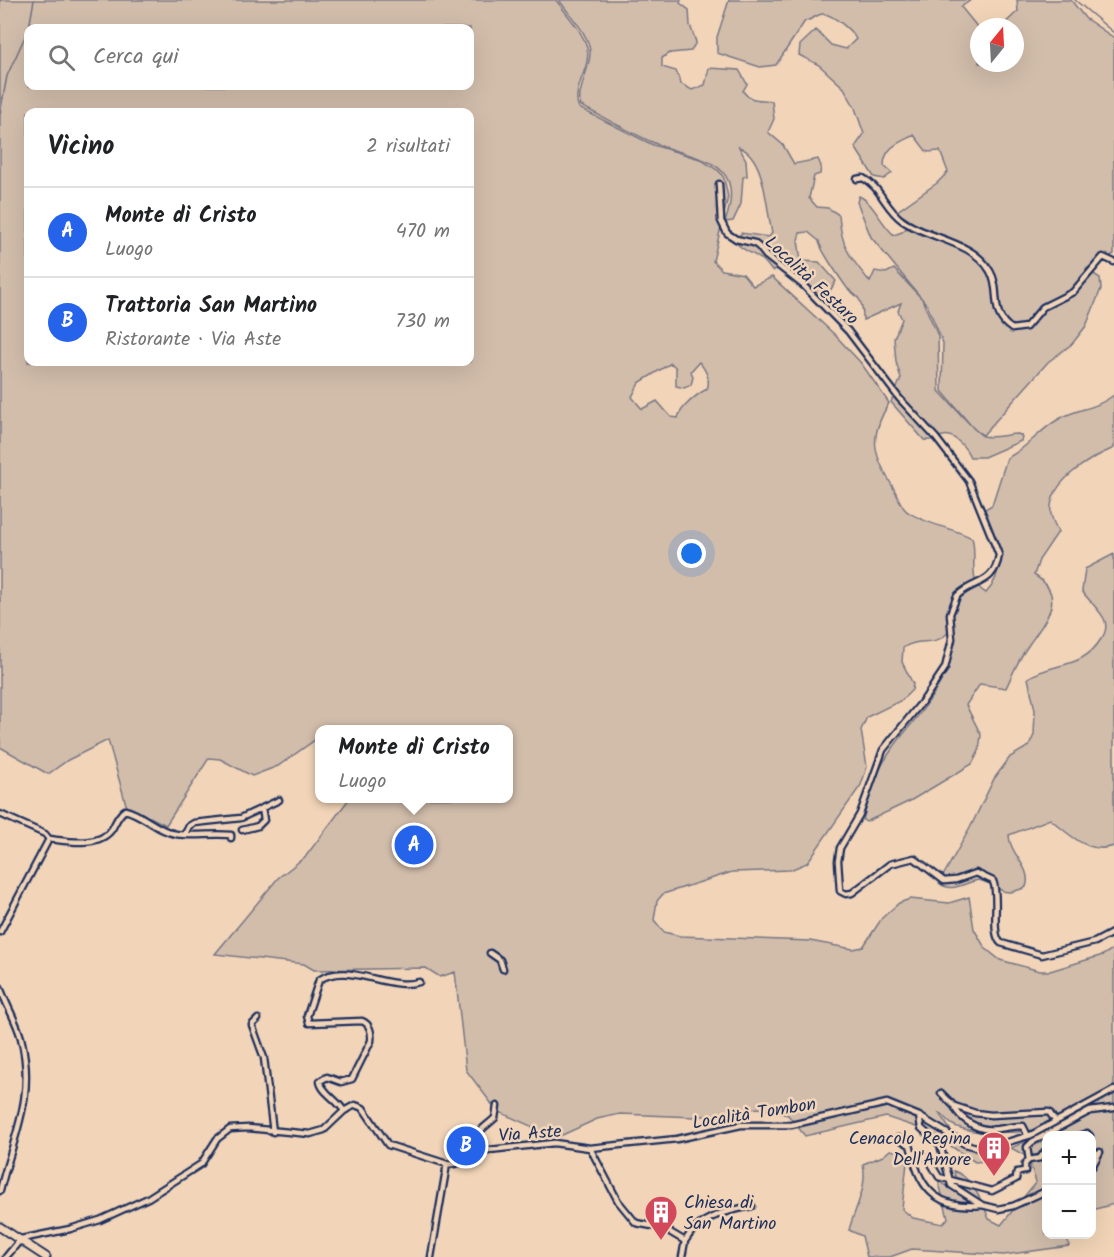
<!DOCTYPE html>
<html lang="it">
<meta charset="utf-8">
<style>
body{margin:0;font-family:Kalam,sans-serif;background:#f2f2f2;color:#202124}
.controls{position:absolute;right:18px;bottom:18px;display:grid;overflow:hidden;border-radius:12px;box-shadow:0 6px 24px #0002}
.controls button{width:54px;height:54px;display:grid;place-items:center;padding:0;border:0;border-bottom:2px solid #e0e0e0;background:#fff;color:#202124;font:30px sans-serif}
.compass{position:absolute;left:970px;top:18px;width:54px;height:54px;border-radius:50%;background:#fff;box-shadow:0 6px 24px #0002;rotate:18deg}
.you{position:absolute;left:692px;top:554px;width:21px;height:21px;margin:-15px;border:4px solid #fff;border-radius:50%;background:#1a73e8;box-shadow:0 0 0 9px #1a73e833}
.badge{display:grid;place-items:center;width:39px;height:39px;border-radius:50%;background:#2563eb;color:#fff;font-size:20px;font-weight:700}
.pin{position:absolute;translate:-50% -50%;border:3px solid #fff;box-shadow:0 2px 6px #0006}
.popup{position:absolute;left:315px;top:725px;width:198px;height:78px;box-sizing:border-box;display:grid;place-content:center;border-radius:12px;background:#fff;filter:drop-shadow(0 2px 4px #0005);font-size:20px;white-space:nowrap;color:#757577}
.popup b{font-size:22px;color:#202124}
.popup::after{content:'';position:absolute;left:50%;top:100%;margin-left:-12px;border:12px solid transparent;border-top-color:#fff}
.list{margin:0;padding:0;list-style:none}
h2{display:flex;justify-content:space-between;align-items:center;height:78px;margin:0;padding:0 24px;font-size:26px}
h2 small{font-size:20px;font-weight:400;color:#757577}
.list li{display:grid;grid-template-columns:39px 1fr auto;gap:18px;align-items:center;box-sizing:border-box;height:90px;padding:0 24px;border-top:2px solid #e0e0e0}
.list b{display:block;font-size:22px;white-space:nowrap}
.list p{margin:0;font-size:20px;white-space:nowrap;color:#757577}
.list em{font-size:20px;font-style:normal;color:#757577}
.icon{flex:none;width:33px;height:33px;fill:none;stroke:currentColor;stroke-width:2;stroke-linecap:round;stroke-linejoin:round}
.map{position:relative;flex:none;width:1114px;height:1257px;overflow:hidden}
.search{position:absolute;background:#fff;box-shadow:0 6px 24px #0002;left:24px;top:24px;width:450px;height:66px;display:flex;align-items:center;gap:15px;box-sizing:border-box;padding:0 21px;border-radius:12px;color:#757577;font-size:22px}
.panel{position:absolute;background:#fff;box-shadow:0 6px 24px #0002;left:24px;top:108px;width:450px;height:258px;border-radius:12px}
.map>svg:first-child{display:block}
.green{fill:#d2bdab;stroke:#767684;stroke-width:1.5;fill-rule:evenodd}
.lines{fill:none;stroke-linecap:round;stroke-linejoin:round}
.stream{stroke:#707081;stroke-width:1.5}
.street-casing{stroke:#1b2f5e;stroke-width:9}
.secondary-casing{stroke:#1b2f5e;stroke-width:11}
.street{stroke:#f2d5b8;stroke-width:4.5}
.secondary{stroke:#f2d5b8;stroke-width:7}
.labels{text-anchor:middle;stroke-width:5;stroke-linejoin:round;paint-order:stroke}
.street-label{font-size:18px;fill:#1b2f5e;stroke:#f2d5b8}
.poi-label{font-size:18px;fill:#1b2f5e;stroke:#f2d5b8;text-anchor:end}
</style>
<div class="map">
<svg width="1114" height="1257" viewBox="0 0 1114 1257">
<rect width="100%" height="100%" fill="#f2d5b8"/>
<filter id="ink" filterUnits="userSpaceOnUse"><feTurbulence type="fractalNoise" baseFrequency=".0167" numOctaves="2"/><feDisplacementMap in="SourceGraphic" scale="12" xChannelSelector="R" yChannelSelector="G"/><feConvolveMatrix kernelMatrix="1 2 1 2 8 2 1 2 1" color-interpolation-filters="sRGB"/></filter>
<g filter="url(#ink)">
<path class="green" d="M0,0H556C566,14 583,31 587,48C592,67 570,91 579,108L653,145L700,159L719,171L724,178L728,197L713,261L722,270L743,274L753,286L772,277L834,334L861,363L889,403C867,440 874,454 894,489C898,496 901,508 908,512C929,526 951,527 972,538C978,556 966,582 986,593C1010,568 994,537 985,509L992,505L1007,458C1028,448 1040,429 1059,419C1078,408 1094,410 1114,395V448C1090,458 1047,482 1051,514C1052,520 1056,527 1058,532L1039,560L1034,575C1069,596 1044,622 1028,646C1019,658 1013,673 1006,688L980,684L966,705L981,735L979,751L972,764L910,801L866,822L863,820C869,797 875,774 888,755C917,711 955,687 950,629C939,649 918,636 903,648L902,662L913,684L912,690L902,700L867,717L861,730L867,767L861,785L807,863L790,870L732,872L663,894L657,901L654,920L664,932L680,936L810,941L853,949L863,947L882,918L899,903L910,899L949,903L969,897L974,929L985,948L1000,960L1040,971H1050L1103,955L1114,948V1204L1092,1210V1136H1046V1234L1067,1235L1069,1246L1004,1255L912,1249L890,1257H867L862,1236L849,1230C855,1207 868,1188 863,1164L883,1156L890,1150L908,1153L902,1209L913,1218L943,1224L948,1218L938,1179L945,1185L957,1186L954,1171C971,1176 983,1203 989,1219L1001,1225L1036,1182L1028,1157L1011,1148L1058,1127C1032,1132 976,1137 953,1125C947,1122 944,1115 939,1113L953,1134L967,1148L996,1160L975,1162L928,1131L886,1117L805,1136L788,1115L758,1108L696,1117L620,1114L597,1119L558,1137H545L536,1133L531,1126L497,1111L466,1070L455,972L440,977L426,968L314,970L304,964L215,954L278,878L306,856L349,799L508,798V730H350L347,726L339,729L320,730L319,737L278,766L252,776L220,759L209,758L166,825L150,817H139L127,808L108,740L68,760L48,774L0,747ZM28,28H470V86H28ZM28,112H470V362H28ZM699,362C706,370 711,379 707,389C697,394 680,408 678,418L671,417L657,401L642,409L632,397L639,383L671,363L676,368V386L684,388L691,385L693,377L691,371Z
M559,0H681L680,3L689,10L690,25L696,42L691,51L670,53L662,58V67L676,71L681,84L692,90L705,85L709,68L739,70L747,84L743,91C750,102 761,99 772,101L774,119L768,132L783,145L794,164L818,159L821,166L820,174L814,176L809,198L817,207L828,208L839,215C841,247 850,257 870,282L875,271L886,273L894,269L922,299L938,336L939,391C946,398 978,435 983,436C994,439 1007,434 1018,434L1022,436L1021,441L984,457H970C966,448 954,433 943,436C935,437 934,442 924,440L891,402L901,378L896,362L894,338L902,319L898,311L901,303L863,320C863,314 863,307 860,301C858,296 851,292 847,288C842,281 819,248 819,241L808,232L800,233L798,240L801,261L819,262L836,281L828,294L838,308L853,317L854,321L842,327L813,295L779,268L772,271C760,253 748,255 736,243L741,233L769,237L772,233C766,209 766,157 739,147L746,160L747,176L743,177L741,204L733,221L725,222C749,155 692,161 652,142C628,131 605,118 581,106C575,94 591,67 590,52C589,33 569,15 559,0Z
M729,0H971L961,7L979,29V63H1015V27H1001L1018,11L1017,0H1071L1085,18L1114,38V254L1086,269L1100,278L1101,289L1086,326L1072,344L1048,362L983,435L974,429L942,391L943,343L927,305L871,237L857,202L859,196C873,202 881,224 894,235L902,232L911,224L908,219L896,212L937,183L948,172L940,151L927,152L914,135C899,143 884,147 884,166L892,173L884,179L874,177L855,147L864,134L855,108L844,88L819,65L799,55L800,45L816,30L831,45L846,49L856,39C852,31 832,13 822,14C816,15 812,20 805,21L776,65L760,67L717,53V37Z
M1114,554V846C1088,855 1069,834 1050,819L1009,835C1009,854 1033,868 1026,887C999,899 1002,886 979,880C964,882 952,894 939,883L970,828L994,779L1010,757L1029,746L1034,735L1035,710L1028,678C1055,661 1082,670 1101,639C1105,634 1107,628 1105,621C1102,612 1088,600 1082,591L1085,569Z"/>
<g class="lines">
<path class="stream" d="M1075,0L1114,33
M29,28L34,0
M0,114L7,76L28,30"/>
<defs>
<path id="street" d="M857,179L863,178C881,187 885,209 903,221C929,239 973,241 990,271C1002,291 988,314 1012,329L1026,327L1043,307L1073,292L1103,257L1114,262
M719,184L721,221L727,233L736,239L754,243L759,247L766,256L804,286L848,331L899,398L936,438L969,481L999,555C994,586 974,579 957,596L950,614L952,639L945,668L925,698L883,750L860,814L840,848L838,861L840,891L846,894L852,893L890,864L914,858L944,881L956,880L976,873L993,881C1000,897 990,934 1001,943L1042,955L1095,942L1114,932
M0,814L45,834L49,839
M242,830L258,826L264,820L262,808
M185,834L189,826L194,823L241,818L279,800
M49,839C67,841 99,848 112,829C116,822 118,815 125,810C143,814 157,831 176,834C195,837 211,833 231,835V838
M0,932L49,839
M490,953L500,960L503,969
M0,987C6,1005 16,1020 21,1038C36,1098 13,1136 0,1191
M258,1019L252,1025L264,1058L273,1132
M941,1093L954,1106
M344,1111C338,1100 321,1092 320,1081L327,1077L341,1082L352,1079L371,1041C372,1033 370,1024 362,1021L309,1023L307,1016L319,980C348,961 387,991 419,982
M919,1116L921,1128L940,1145L951,1185L982,1205L998,1209L1013,1206L1046,1191
M1028,1136L1023,1126C1003,1126 990,1135 971,1124C963,1119 957,1114 954,1106L975,1113L991,1115L1049,1112L1056,1122
M1079,1136L1087,1133L1090,1136
M898,1138L910,1145L912,1152
M590,1148L618,1201L636,1223L663,1228L685,1241L682,1257
M471,1152C476,1130 480,1132 495,1118L497,1106
M1092,1155L1100,1152L1092,1167
M1029,1160L1040,1158L1046,1150
M982,1205C940,1209 920,1192 912,1152L927,1157L939,1177L992,1191L1016,1179L1017,1172L1025,1171V1164L1029,1160L1027,1147L1032,1142L1090,1111L1114,1108
M685,1241C699,1217 726,1211 752,1206
M6,1257L21,1239L70,1229L100,1220L148,1198L201,1164L217,1139L230,1129L248,1128L310,1134L324,1130L344,1111L355,1105L363,1108L388,1145L447,1164C459,1165 464,1162 471,1152L554,1143L590,1148L677,1139L741,1125H791L887,1103L919,1116L965,1144L984,1149L1031,1135L1114,1090
M431,1257L447,1164"/>
<path id="secondary" d="M0,1227L46,1257"/>
</defs>
<use href="#street" class="street-casing"/>
<use href="#secondary" class="secondary-casing"/>
<use href="#street" class="street"/>
<use href="#secondary" class="secondary"/>
</g>
</g>
<defs>
<symbol id="building-pin" viewBox="-11 -11 22 30"><path d="M0 17L-7.5 6A9.5 9.5 0 1 1 7.5 6Z" fill="#d1495b" stroke="#f2d5b8"/><path d="M-4-6H4V6H1V3H-1V6H-4ZM-2.5-4.3h1.7v1.8h-1.7ZM.8-4.3h1.7v1.8H.8ZM-2.5-1h1.7V.8h-1.7ZM.8-1h1.7V.8H.8Z" fill="#fff"/></symbol>
</defs>
<g fill-rule="evenodd">
<use href="#building-pin" x="975" y="1129" width="38" height="52"/>
<use href="#building-pin" x="642" y="1193" width="38" height="52"/>
</g>
<g class="labels">
<g class="street-label">
<text transform="translate(812 280) rotate(43)" y="6">Località Festaro</text>
<text transform="translate(754 1113) rotate(-9)" y="6">Località Tombon</text>
<text transform="translate(530 1133) rotate(-4)" y="6">Via Aste</text>
</g>
<g class="poi-label">
<text x="971" y="1144">Cenacolo Regina<tspan x="971" dy="21">Dell'Amore</tspan></text>
<text x="684" y="1208" text-anchor="start">Chiesa di<tspan x="684" dy="21">San Martino</tspan></text>
</g>
</g>
</svg>
<div class="controls">
<button>+</button>
<button>−</button>
</div>
<svg class="compass" viewBox="-18 -18 36 36"><path d="M0-13l5 13h-10z" fill="#e53935"/><path d="M0 13l5-13h-10z" fill="#757577"/></svg>
<div class="you"></div>
<div class="pin badge" style="left:414px;top:845px">A</div>
<div class="popup"><b>Monte di Cristo</b>Luogo</div>
<div class="pin badge" style="left:466px;top:1146px">B</div>
<div class="search"><svg class="icon" aria-label="search" viewBox="0 0 24 24"><circle cx="10" cy="10" r="6"/><path d="M15 15l6 6"/></svg>Cerca qui</div>
<section class="panel">
<h2>Vicino<small>2 risultati</small></h2>
<ul class="list">
<li><span class="badge">A</span><div><b>Monte di Cristo</b><p>Luogo</p></div><em>470 m</em></li>
<li><span class="badge">B</span><div><b>Trattoria San Martino</b><p>Ristorante · Via Aste</p></div><em>730 m</em></li>
</ul>
</section>
</div>
